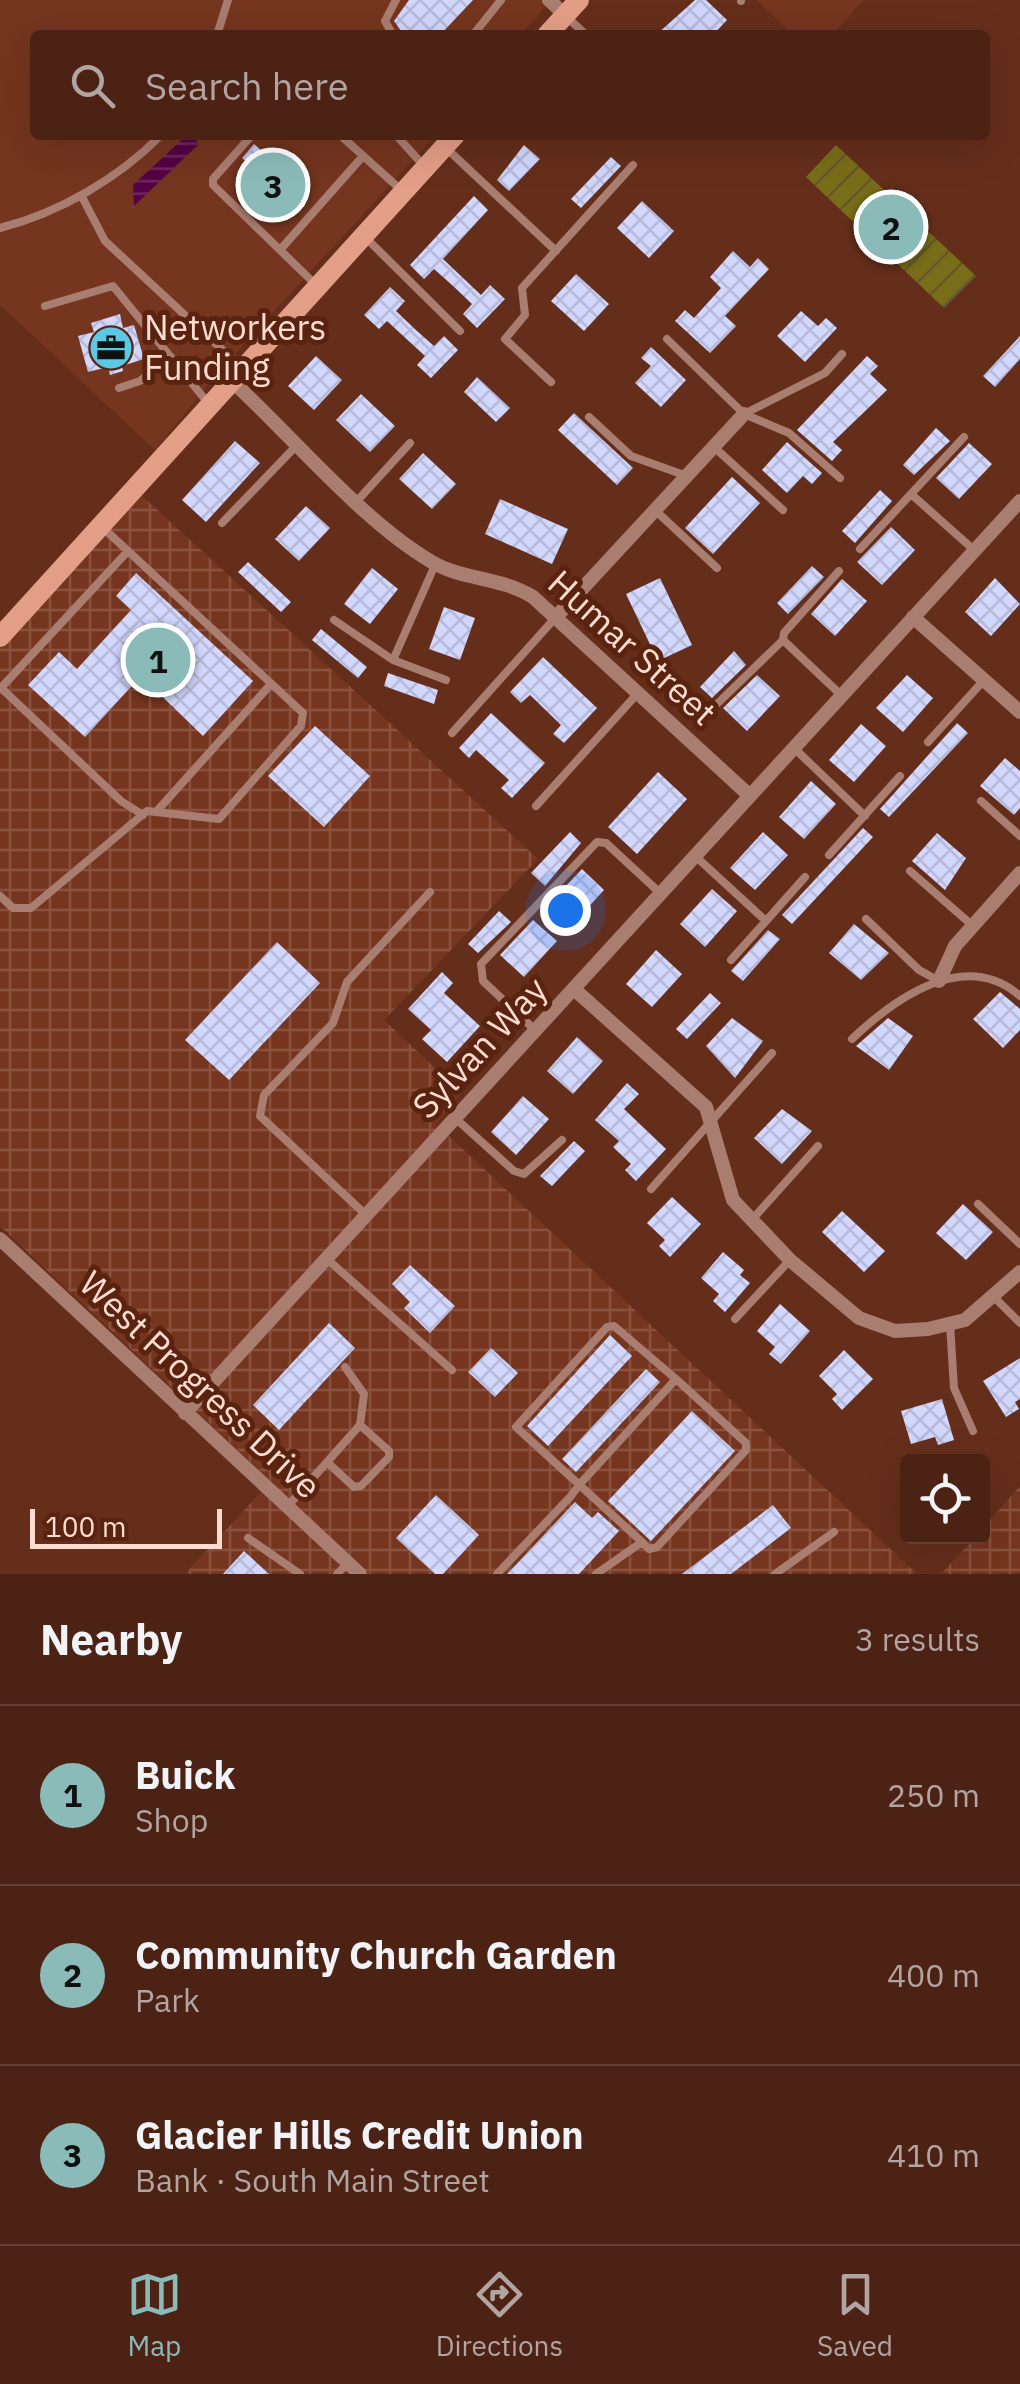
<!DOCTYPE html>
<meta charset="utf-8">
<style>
body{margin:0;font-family:"IBM Plex Sans",sans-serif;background:#532a1d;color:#f1f3f6}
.controls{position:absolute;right:30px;bottom:30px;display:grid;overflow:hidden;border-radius:10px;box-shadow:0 10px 40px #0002}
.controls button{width:90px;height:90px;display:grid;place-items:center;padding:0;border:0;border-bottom:2px solid #633f34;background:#4c2214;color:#f1f3f6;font:50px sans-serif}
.scale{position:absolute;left:30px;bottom:25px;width:192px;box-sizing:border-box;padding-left:10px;border:5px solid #ffdcd0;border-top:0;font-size:28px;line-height:35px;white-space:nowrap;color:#ffdcd0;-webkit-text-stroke:8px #592310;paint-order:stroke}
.you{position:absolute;left:565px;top:910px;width:35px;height:35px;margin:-25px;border:8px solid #fff;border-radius:50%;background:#1a73e8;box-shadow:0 0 0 15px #1a73e833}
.badge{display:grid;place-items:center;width:65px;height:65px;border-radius:50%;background:#8bbbb9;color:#111;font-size:32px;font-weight:700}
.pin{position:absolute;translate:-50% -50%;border:5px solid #fff;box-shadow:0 2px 10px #0006}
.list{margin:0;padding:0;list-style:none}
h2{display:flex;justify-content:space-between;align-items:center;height:130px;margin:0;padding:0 40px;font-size:42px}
h2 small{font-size:32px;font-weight:400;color:#b2a4a0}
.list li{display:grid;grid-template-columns:65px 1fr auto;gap:30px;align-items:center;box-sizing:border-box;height:180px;padding:0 40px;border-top:2px solid #633f34}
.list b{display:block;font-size:38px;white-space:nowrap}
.list p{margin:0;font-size:32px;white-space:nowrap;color:#b2a4a0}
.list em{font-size:32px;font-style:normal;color:#b2a4a0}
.icon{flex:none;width:55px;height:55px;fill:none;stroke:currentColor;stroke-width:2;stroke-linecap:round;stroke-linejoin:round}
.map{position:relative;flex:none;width:1020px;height:1574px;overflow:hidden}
.search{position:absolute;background:#4c2214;box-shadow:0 10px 40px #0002;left:30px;right:30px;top:30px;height:110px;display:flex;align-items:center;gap:25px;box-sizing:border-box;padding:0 35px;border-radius:10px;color:#b2a4a0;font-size:38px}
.sheet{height:670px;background:#4c2214}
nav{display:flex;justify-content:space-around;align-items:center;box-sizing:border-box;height:140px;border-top:2px solid #633f34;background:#4c2214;font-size:28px;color:#b2a4a0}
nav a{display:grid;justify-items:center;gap:5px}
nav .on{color:#8bbbb9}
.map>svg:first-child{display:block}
.built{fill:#75351f}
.industrial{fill:url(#industrial-grid)}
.garden{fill:url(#garden-furrows)}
.water{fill:url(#water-rules)}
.building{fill:url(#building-cross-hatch)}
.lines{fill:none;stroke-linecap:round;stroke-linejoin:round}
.service{stroke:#a97d6f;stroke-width:8}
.minor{stroke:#a97d6f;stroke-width:14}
.secondary{stroke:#e39e87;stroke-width:20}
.labels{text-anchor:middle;stroke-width:10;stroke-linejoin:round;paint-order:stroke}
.poi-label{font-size:35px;fill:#ffdcd0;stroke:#592310;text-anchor:start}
.street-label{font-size:35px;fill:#ffdcd0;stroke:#592310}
</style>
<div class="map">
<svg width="1020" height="1574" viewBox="0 0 1020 1574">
<defs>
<pattern id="industrial-grid" width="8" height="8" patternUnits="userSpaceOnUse" patternTransform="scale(2.5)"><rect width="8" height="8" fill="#75351f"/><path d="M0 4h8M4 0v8" fill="none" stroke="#8a523e"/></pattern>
<pattern id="garden-furrows" width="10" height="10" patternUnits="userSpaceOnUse" patternTransform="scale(2.5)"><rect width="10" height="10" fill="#7a6d19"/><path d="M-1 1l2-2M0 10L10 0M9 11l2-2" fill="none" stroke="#63582c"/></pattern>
<pattern id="water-rules" width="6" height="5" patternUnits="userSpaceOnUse" patternTransform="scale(2.5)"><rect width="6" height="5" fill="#560244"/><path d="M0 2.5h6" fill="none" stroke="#6f265e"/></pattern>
<pattern id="building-cross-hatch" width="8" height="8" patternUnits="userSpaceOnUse" patternTransform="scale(2.5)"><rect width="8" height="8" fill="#d2d7fe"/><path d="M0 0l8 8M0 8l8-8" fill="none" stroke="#b7b9d8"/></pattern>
</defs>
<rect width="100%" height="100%" fill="#652e1b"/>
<path class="built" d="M0,0H552L520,35H35V135H436L224,366L155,450L0,305Z
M756,0H864L832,35H794Z"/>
<path class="industrial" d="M139,493L538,859L384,1020L462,1093L436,1124L917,1574H185L271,1481L0,1226V648Z
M1020,1486V1574H941L975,1537L982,1536L983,1528Z"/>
<path class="garden" d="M836,145L976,276L944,308L806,177Z"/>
<path class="water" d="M187,135L196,139L198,145L134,206L133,185Z"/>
<path class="building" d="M409,0H473L440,35H404L394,21Z
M695,0H706L727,20L713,35H656Z
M254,144L274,162L285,151L307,171L261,221L239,199L261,175L242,158Z
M524,145L540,159L509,191L497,180Z
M611,157L621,166L581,208L571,199Z
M474,196L488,210L443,259L481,295L490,285L505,299L477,328L463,314L472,304L452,285L434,269L424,279L410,265Z
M642,201L674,231L649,258L617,228Z
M733,251L750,267L758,258L769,269L725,316L736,326L710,353L675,321L685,310L694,318L721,288L710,277Z
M576,274L609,304L584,331L551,301Z
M390,287L405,301L396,311L417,331L434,346L444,336L458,350L431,378L417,365L425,356L387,321L379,329L364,315Z
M801,311L818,326L826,318L837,328L805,362L777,336Z
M120,314L123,328L134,325L144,359L122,366L123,371L110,375L108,367L88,372L78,336L94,332L91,323Z
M1020,336V359L995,387L983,376Z
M651,347L686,380L661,407L635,383L651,366L641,358Z
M316,356L342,380L314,410L288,386Z
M867,356L878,366L870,374L887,390L833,442L842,450L832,461L797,430Z
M477,377L510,408L496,422L464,392Z
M361,394L395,426L370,452L336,420Z
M574,413L633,468L617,485L558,430Z
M936,428L950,441L914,475L903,465Z
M235,441L260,463L206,522L182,500Z
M787,442L822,473L812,484L803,476L787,493L762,470Z
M969,443L992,464L959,499L936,478Z
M423,453L456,484L432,509L399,479Z
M732,477L760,503L713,554L685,528Z
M880,490L892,501L855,543L842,531Z
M500,499L568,529L552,564L485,534Z
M306,506L330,528L299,561L275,539Z
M891,527L915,550L882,585L857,562Z
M248,562L291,602L281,612L238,572Z
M812,566L824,577L788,614L777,603Z
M372,568L398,589L370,624L344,604Z
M136,573L253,681L203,736L141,676L85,737L28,685L59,652L77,669L131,610L116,596Z
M660,578L692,645L658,661L626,594Z
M995,578L1020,604L991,636L965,612Z
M842,579L867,601L835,636L811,614Z
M444,607L475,618L460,660L429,649Z
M321,629L367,667L358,678L312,640Z
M734,651L746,665L712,698L700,687Z
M543,657L597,708L564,743L553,734L561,725L530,695L521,703L510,692Z
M388,673L438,690L434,704L384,686Z
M757,675L780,696L747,731L723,708Z
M907,675L933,698L903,732L876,708Z
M491,713L545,763L512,798L501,788L509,780L476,750L469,758L459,748Z
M957,723L968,733L889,817L880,809Z
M861,724L886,746L854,782L829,760Z
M315,726L370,776L324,827L268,776Z
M1005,758L1020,771V808L1014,815L980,786Z
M658,772L687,799L637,854L608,827Z
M811,781L836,804L804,839L779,817Z
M863,828L873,837L792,924L782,915Z
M570,832L581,843L545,886L531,873Z
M763,832L788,855L755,890L730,868Z
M937,833L966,858L945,890L912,861Z
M582,869L604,890L572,925L549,904Z
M712,889L737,911L705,947L680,924Z
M499,911L511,922L478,953L468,944Z
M533,920L557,941L524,977L500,955Z
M854,924L889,953L861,980L829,953Z
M768,930L780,939L743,981L731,971Z
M277,942L320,983L229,1080L185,1040Z
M656,950L682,974L652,1007L626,984Z
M442,972L453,983L444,993L480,1026L447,1062L422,1039L431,1030L408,1009Z
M1000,992L1020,1009V1030L1003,1048L973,1019Z
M710,993L721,1003L687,1039L676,1029Z
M732,1018L763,1041L735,1078L706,1046Z
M888,1018L913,1036L889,1070L856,1046Z
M577,1037L603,1061L573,1094L547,1071Z
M627,1083L639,1094L624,1109L666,1149L636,1181L625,1170L631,1164L613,1147L619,1141L595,1120Z
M523,1096L549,1119L516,1155L491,1132Z
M782,1109L812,1131L782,1164L754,1138Z
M574,1141L585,1151L552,1186L540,1176Z
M672,1197L701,1224L670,1257L659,1246L665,1240L647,1223Z
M963,1204L993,1232L966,1260L936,1233Z
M842,1211L885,1251L864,1272L822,1232Z
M723,1252L744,1270L740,1275L750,1283L725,1312L713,1301L719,1294L701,1278Z
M410,1265L455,1306L430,1333L404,1308L410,1302L392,1284Z
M780,1304L810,1331L781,1364L769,1354L775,1347L757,1331Z
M329,1323L355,1348L279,1430L253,1405Z
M610,1335L632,1356L548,1446L527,1426Z
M491,1348L518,1373L495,1397L468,1372Z
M844,1350L873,1379L842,1410L832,1399L837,1394L819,1376Z
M1020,1358V1399L1015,1402L1019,1409L1006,1417L983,1381Z
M646,1369L660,1382L576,1472L562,1459Z
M942,1399L954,1440L938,1445L935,1437L911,1444L901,1411Z
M692,1411L735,1451L651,1541L608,1501Z
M436,1495L479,1535L443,1574H435L396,1538Z
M575,1502L592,1518L598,1512L619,1531L579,1574H507Z
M773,1505L791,1528L731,1574H682Z
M244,1551L269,1574H223Z"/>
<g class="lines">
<path class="service" d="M741,0V1
M568,18L586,35
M217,35L228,0
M393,35L385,21L396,0
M473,35L501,0
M252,135L213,179V185L315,284
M340,135L400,189
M396,135L423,165
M446,148L556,251
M81,195L105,241L243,369
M0,228C59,213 119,178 161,135
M364,236L460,331
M280,250L363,156
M45,306L113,286L208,403
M667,339L744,414L789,433L840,478
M551,382L505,339L525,315L522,288L633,165
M119,388L140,381L171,357
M744,414L825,373L842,354
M589,417L631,456L684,475
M714,447L783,510
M911,494L964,437
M357,501L410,443
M656,511L717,568
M222,523L298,444
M860,549L911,494L974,550
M435,565L393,660L446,680
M839,571L784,633L783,640L840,694
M334,620L393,660
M1,688L121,801L143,815
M0,689L128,551L101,526
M718,703L783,640
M452,733L556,617
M928,742L984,680
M795,749L865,816
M981,801L1020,836
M536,806L638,693
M156,812L271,684
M693,854L766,921L805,877
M829,855L900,776
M910,871L973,926
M0,896L13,908H31L147,811L219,819L301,726L303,713L128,551
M866,919L919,970L939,981
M731,960L766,921
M535,1030L483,981L481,964L597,842L606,843L659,892
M852,1039C895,998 965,948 1020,996
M455,1118L514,1171L524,1174L562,1140
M651,1189L772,1053
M978,1204L1020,1244
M365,1214L260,1116L264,1095L333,1023L347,982L430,892
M750,1222L818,1146
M327,1259L452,1370
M994,1297L1020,1323
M735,1319L790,1260
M950,1324L954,1388L973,1431
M327,1462L354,1487L361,1486L389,1457V1451L360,1425
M287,1507L360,1425L364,1394L345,1367
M248,1538L300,1574
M337,1574L348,1563
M497,1574L571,1496L579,1485L676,1379L614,1326L607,1327L516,1427L642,1542L649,1549L657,1547L746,1450V1443L676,1379
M596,1574L642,1542
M775,1574L834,1532"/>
<path class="minor" d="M549,0L565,15
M233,382C293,437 363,522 432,562C462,580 502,577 533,597L749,795
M556,617L744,414
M913,617L1020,712
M939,981L955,946L1020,873
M574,989L706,1107L733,1200L790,1260L859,1318L895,1331L928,1329L965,1320L1020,1272
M0,1239L360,1574
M185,1413L1020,501"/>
<path class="secondary" d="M547,35L579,0
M0,637L455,135"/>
</g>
<defs>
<symbol id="office-disc" viewBox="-11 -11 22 22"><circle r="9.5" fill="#5bc8e6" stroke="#592310"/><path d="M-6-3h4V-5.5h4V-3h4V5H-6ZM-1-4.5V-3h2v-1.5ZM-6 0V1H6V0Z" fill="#111"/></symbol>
</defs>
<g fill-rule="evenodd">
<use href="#office-disc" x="86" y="323" width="50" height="50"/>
</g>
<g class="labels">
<g class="poi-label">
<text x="144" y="340">Networkers<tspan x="144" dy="40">Funding</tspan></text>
</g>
<g class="street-label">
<text transform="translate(632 648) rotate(42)" y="12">Humar Street</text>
<text transform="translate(480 1048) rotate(-47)" y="12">Sylvan Way</text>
<text transform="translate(200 1385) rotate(43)" y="12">West Progress Drive</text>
</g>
</g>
</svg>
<div class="controls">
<button><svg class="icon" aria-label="locate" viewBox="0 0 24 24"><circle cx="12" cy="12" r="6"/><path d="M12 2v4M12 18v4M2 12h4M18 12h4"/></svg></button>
</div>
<div class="scale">100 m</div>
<div class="you"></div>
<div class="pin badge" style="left:158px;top:660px">1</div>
<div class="pin badge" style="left:891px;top:227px">2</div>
<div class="pin badge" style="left:273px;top:185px">3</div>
<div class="search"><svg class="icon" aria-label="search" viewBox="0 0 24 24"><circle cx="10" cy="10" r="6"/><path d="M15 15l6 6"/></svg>Search here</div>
</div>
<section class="sheet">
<h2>Nearby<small>3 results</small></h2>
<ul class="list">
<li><span class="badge">1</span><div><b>Buick</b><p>Shop</p></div><em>250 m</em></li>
<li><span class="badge">2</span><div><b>Community Church Garden</b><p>Park</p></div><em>400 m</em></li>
<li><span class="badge">3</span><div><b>Glacier Hills Credit Union</b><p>Bank · South Main Street</p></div><em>410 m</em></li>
</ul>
</section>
<nav>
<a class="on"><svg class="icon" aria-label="map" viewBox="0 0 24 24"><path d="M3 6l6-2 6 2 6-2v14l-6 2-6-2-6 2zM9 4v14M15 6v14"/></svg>Map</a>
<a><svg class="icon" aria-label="directions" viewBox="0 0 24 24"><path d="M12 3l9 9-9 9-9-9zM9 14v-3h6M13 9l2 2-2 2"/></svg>Directions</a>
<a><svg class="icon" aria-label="saved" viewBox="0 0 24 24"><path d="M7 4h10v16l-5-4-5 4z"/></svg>Saved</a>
</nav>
